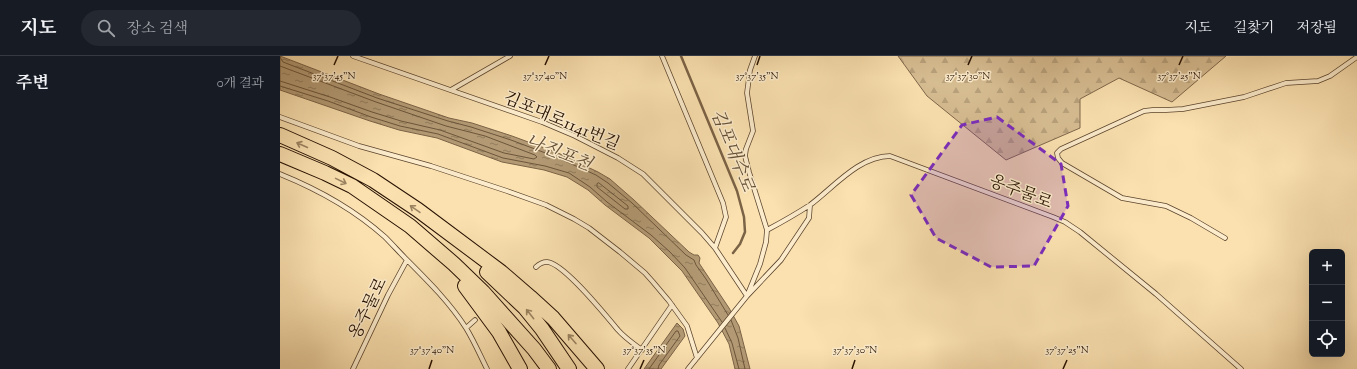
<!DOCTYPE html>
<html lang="ko">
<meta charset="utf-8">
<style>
body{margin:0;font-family:"Sorts Mill Goudy","Noto Serif KR",serif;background:#242831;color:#f1f3f6}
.controls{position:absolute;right:12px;bottom:12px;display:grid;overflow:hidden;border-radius:6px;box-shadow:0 4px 16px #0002}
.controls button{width:36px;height:36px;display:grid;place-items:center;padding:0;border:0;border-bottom:1px solid #363941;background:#171b24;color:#f1f3f6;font:20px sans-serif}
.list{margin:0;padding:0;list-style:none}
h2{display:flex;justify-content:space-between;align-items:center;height:52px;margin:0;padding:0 16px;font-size:17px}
h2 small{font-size:13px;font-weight:400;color:#9ea1a6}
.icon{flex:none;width:22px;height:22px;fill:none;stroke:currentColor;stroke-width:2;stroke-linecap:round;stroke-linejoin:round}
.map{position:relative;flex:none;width:1077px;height:313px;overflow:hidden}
header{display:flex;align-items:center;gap:24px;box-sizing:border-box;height:56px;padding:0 20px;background:#171b24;border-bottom:1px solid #363941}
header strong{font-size:19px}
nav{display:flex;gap:22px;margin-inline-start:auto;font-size:14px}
.search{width:280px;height:36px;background:#242831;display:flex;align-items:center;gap:10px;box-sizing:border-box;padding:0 14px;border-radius:22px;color:#9ea1a6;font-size:15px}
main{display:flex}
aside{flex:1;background:#171b24}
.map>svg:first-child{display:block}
.forest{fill:url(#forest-firs);stroke:#7e664a}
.water{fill:url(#water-ripples);stroke:#7b6346}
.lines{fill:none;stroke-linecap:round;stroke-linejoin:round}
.shore{stroke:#6c553a;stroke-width:1}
.stream{stroke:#7b6346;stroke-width:2.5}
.service-casing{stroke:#5b442d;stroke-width:5.5}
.trunk-casing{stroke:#261001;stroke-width:16}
.service{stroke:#fceccc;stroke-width:4}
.trunk{stroke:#fbe1b0;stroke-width:14}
.oneway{stroke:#9b8361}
.marked{fill:#7b2cbf;fill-opacity:0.2;stroke:#7b2cbf;stroke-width:3;stroke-dasharray:8 5;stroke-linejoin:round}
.ticks{fill:none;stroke:#261001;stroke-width:1.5}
.labels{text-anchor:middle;stroke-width:3;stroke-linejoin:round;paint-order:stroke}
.street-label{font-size:17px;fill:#261001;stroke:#fceccc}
.water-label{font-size:18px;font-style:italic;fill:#654e35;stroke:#fceccc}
.ticks-label{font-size:10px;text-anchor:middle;fill:#261001;stroke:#fceccc;stroke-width:3;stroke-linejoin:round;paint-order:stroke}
</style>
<header>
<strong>지도</strong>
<div class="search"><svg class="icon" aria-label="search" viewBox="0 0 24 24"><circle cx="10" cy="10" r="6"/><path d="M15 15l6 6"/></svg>장소 검색</div>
<nav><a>지도</a><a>길찾기</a><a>저장됨</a></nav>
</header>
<main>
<aside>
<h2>주변<small>0개 결과</small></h2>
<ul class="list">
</ul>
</aside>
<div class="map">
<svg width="1077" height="313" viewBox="0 0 1077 313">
<defs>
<pattern id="forest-firs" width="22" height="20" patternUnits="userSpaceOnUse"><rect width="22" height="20" fill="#d7bd92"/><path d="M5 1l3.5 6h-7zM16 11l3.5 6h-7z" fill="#b8a17c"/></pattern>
<pattern id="water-ripples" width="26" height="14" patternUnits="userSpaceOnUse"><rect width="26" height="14" fill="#b39a74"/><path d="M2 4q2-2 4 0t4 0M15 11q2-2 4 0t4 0" fill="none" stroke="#917c5d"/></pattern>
</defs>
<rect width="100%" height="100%" fill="#fbe1b0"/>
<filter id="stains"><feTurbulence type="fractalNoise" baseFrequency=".005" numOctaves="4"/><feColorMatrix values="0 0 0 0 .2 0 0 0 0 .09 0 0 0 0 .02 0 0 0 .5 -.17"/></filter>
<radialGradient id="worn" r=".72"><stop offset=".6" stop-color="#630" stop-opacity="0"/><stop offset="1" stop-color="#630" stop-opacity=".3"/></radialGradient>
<path class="forest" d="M618,0H946L892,46L839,22L800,43V72L726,104L647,40Z"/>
<path class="water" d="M0,0L99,38L169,62L192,67L232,80L278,97L318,116L330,123L354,144L409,196L414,199H418L420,202L419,207L449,252L459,270L470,313H455L449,288L438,267L402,215L369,182L325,149L308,134L287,121L264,114L222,106L157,82L119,74L90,65L0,34Z
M397,267L403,273L405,280L381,313H364Z"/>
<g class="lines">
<path class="shore" d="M0,0L1,3L3,6L97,42L168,65L191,71L231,84L276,101L316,119L328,127L352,147L406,199L414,204L416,209L426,223L448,259
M0,10L96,46L166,70L205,80L255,99L257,101L254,103L224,97L160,74L121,65L92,56L50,41L0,25
M0,30L48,45L91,61L120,70L158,78L223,102L265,110L289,117L310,131L327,146L371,179L390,196L405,212L442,266
M319,127L348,150V153H345L317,131V128Z
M451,264L458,282L465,313
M445,272L452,287L459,313
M369,313L396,275H398L400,280L379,309L378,313"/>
<path class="stream" d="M401,0L457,135L464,161L465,176L460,188L453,197"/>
<defs>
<path id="service" d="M73,0L262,66L295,80L338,102L363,118L422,177L435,192L467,240L501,204L529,162L530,149
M382,0L443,147L446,161L435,192
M171,34L230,0
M0,61L79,90L151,110L227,135L266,149L294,163L309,172L340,196L365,217L373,226L389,245L407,270L417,302
M0,118C37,133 75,154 105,181C113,189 120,197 128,205C149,226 170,247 186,272C194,285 200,299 207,313
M487,174C502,166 516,158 530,149C553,132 579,100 610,100L773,161L785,166L800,176L876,238L961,313
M945,182L911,162L886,150L842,142L782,107L778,102L777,97L781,93L864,55L873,54H886L903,53L964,41L1006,27L1038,25L1050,20L1077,1
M256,211C259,208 262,206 267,206C284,207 326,260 338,274C345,282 354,288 362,294
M186,272L195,264
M73,313L108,239L127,204
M348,313L392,249
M408,313L467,240L480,208L486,186L487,174L469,116L465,100L466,93L473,75L467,37L470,14L475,0"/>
<path id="trunk" d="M0,79L52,102L93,124L138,154L221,216L250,241L273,262L317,313
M0,98L45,117L72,130L130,170L174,208L203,236L254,293L269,313
M207,216L245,252L262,273L289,313
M185,230L219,276L240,313"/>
</defs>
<use href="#service" class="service-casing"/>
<use href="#trunk" class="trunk-casing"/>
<use href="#service" class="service"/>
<use href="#trunk" class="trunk"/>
</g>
<defs><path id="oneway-shaft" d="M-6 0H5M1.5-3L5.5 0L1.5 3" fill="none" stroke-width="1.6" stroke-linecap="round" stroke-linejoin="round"/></defs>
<g class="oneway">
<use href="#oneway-shaft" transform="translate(22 89) rotate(-156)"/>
<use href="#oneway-shaft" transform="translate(61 125) rotate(26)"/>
<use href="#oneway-shaft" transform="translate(135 153) rotate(-145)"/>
<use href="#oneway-shaft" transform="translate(250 258) rotate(-128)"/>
<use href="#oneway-shaft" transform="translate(292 283) rotate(-131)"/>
</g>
<path class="marked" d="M717,61L781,108L788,150L754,210L711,211L656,182L631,139L682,69Z"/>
<path class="ticks" d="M54,9L58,0M265,9L269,0M477,9L480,0M688,9L692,0M899,9L903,0M149,313L152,304M360,313L364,304M572,313L575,304M783,313L787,304"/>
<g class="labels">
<g class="street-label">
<text transform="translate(282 64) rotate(23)" y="6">김포대로1141번길</text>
<text transform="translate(741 135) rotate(21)" y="6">옹주물로</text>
<text transform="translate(87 252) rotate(-64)" y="6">옹주물로</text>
</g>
<g class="water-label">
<text transform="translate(453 94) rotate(68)" y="6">김포대수로</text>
<text transform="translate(279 96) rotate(22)" y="6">나진포천</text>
</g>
</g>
<g class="ticks-label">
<text x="54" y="23">37°37'45"N</text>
<text x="477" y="23">37°37'35"N</text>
<text x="688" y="23">37°37'30"N</text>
<text x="899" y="23">37°37'25"N</text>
<text x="265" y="23">37°37'40"N</text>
<text x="152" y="297">37°37'40"N</text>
<text x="364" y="297">37°37'35"N</text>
<text x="575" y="297">37°37'30"N</text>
<text x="787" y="297">37°37'25"N</text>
</g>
<rect width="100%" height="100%" filter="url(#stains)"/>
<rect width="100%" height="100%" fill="url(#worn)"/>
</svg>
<div class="controls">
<button>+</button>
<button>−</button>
<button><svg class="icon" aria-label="locate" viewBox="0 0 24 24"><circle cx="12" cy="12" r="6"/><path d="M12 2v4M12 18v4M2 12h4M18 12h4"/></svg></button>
</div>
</div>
</main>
